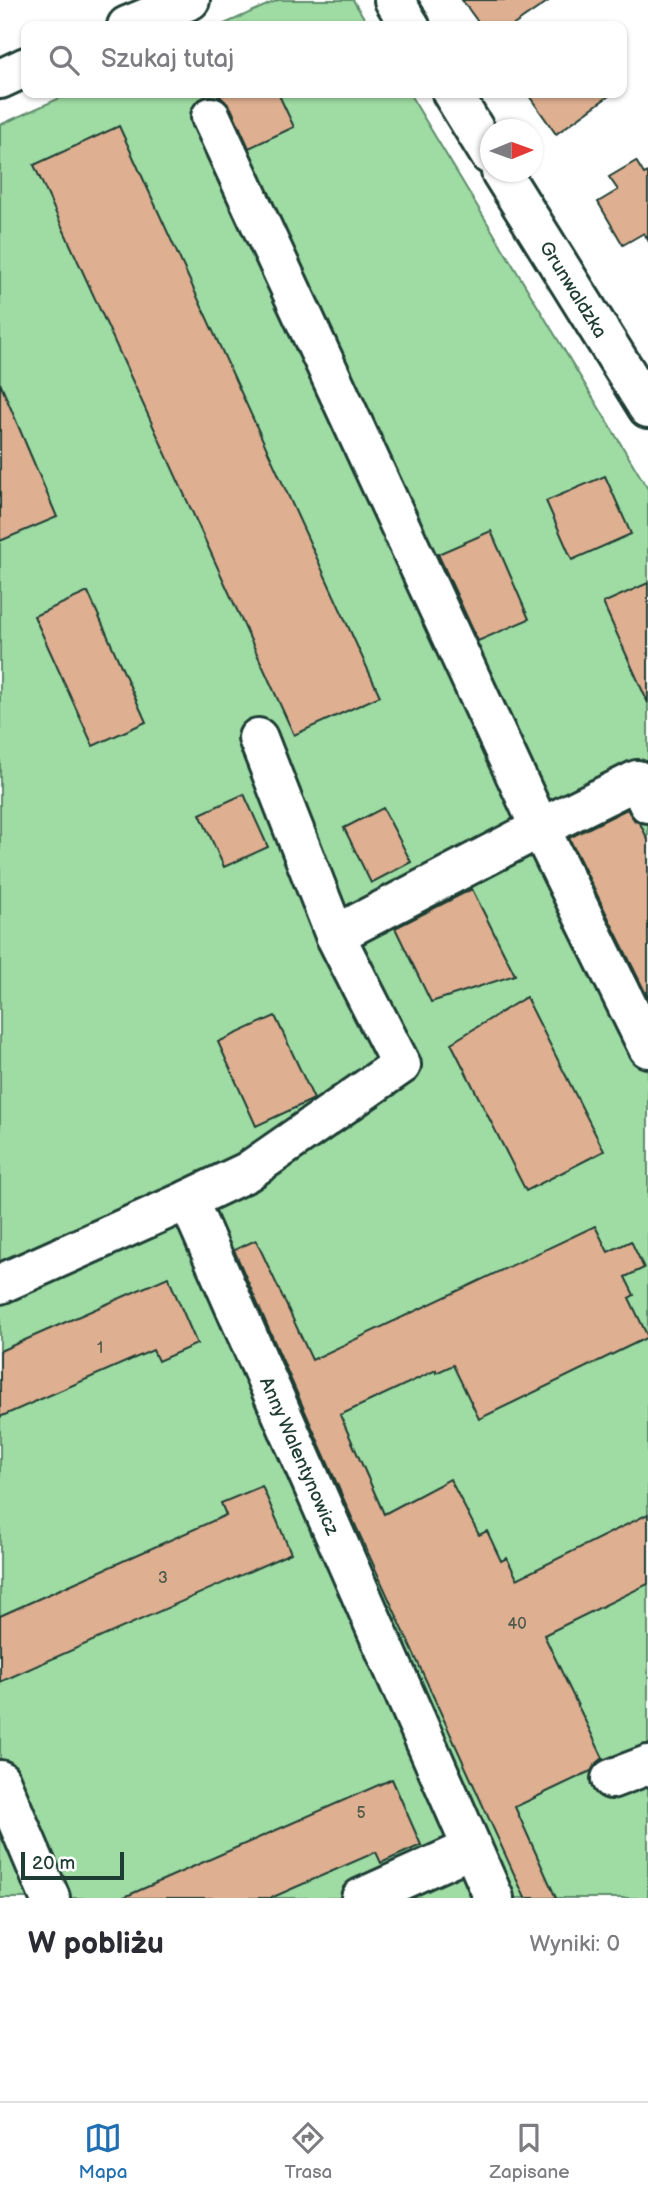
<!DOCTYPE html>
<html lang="pl">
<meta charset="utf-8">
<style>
body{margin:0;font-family:"Balsamiq Sans",sans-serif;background:#f7f7f7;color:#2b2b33}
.compass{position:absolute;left:480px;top:119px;width:63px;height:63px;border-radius:50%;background:#fff;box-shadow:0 2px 5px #0004;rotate:89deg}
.scale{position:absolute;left:21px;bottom:18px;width:103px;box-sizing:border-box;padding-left:7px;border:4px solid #1f3d34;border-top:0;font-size:19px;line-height:24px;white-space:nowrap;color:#1f3d34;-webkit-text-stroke:5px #fff;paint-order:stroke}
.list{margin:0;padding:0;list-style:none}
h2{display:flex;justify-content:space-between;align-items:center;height:91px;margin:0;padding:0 28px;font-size:30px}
h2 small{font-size:23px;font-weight:400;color:#7c7c81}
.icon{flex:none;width:38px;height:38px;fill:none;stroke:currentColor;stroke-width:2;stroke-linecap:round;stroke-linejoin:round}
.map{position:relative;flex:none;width:648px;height:1898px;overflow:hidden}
.search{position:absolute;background:#fff;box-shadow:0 2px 5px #0004;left:21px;right:21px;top:21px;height:77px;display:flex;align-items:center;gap:18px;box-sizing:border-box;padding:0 24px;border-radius:14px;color:#7c7c81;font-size:26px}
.sheet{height:203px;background:#fff}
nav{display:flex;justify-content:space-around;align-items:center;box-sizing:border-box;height:98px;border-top:2px solid #e1e1e2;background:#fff;font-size:19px;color:#7c7c81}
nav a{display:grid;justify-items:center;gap:4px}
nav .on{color:#1f6fb2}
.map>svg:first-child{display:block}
.green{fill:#9edca3;stroke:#5e8c6c;stroke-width:2}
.building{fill:#deaf90;stroke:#1f3d34;stroke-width:2}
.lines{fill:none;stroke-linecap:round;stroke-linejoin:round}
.minor-casing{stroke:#1f3d34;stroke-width:44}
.minor{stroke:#fff;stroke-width:38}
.labels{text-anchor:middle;stroke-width:5;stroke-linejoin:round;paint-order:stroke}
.number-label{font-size:16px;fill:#4f5a4b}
.street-label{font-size:19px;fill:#1f3d34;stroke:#fff}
</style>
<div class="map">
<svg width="648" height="1898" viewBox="0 0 648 1898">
<rect width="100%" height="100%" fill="#fff"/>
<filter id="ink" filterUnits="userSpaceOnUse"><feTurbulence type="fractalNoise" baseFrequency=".0143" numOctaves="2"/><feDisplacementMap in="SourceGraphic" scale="14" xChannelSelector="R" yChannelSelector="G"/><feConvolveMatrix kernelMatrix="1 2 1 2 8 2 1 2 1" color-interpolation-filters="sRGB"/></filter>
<g filter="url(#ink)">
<path class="green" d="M278,0H353L369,26H220Z
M71,93H409L648,489V1898H0V125Z"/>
<path class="building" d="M462,0H550L512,26H481Z
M217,93H278L294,127L249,148L231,108Z
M527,93H613L556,134Z
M119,126L380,696L294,735L34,165Z
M636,161L644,174L648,172V240L644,233L623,245L598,202L618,190L609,177Z
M0,383L57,517L0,541Z
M605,476L631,534L572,560L546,501Z
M491,531L529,619L478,641L438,554Z
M648,583V703L603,603Z
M88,592L146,722L93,746L34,616Z
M244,794L268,847L224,867L200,814Z
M383,808L411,862L371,883L344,828Z
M627,809L635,821L640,823L648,840V998L569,838Z
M472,889L515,975L431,1002L395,928Z
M526,997L604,1151L526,1191L451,1043Z
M275,1016L314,1099L256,1126L218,1042Z
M595,1226L608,1252L631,1241L644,1268L625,1277L634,1295L629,1298L648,1337L479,1419L453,1365L436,1373V1370L340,1415L384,1514L450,1479L479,1535L487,1531L501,1561L507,1558L517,1579L648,1514V1584L544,1635L603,1758L595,1765L591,1771L515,1807L556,1898H525L348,1509L234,1250L256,1240L312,1360Z
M168,1277L197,1344L158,1361L153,1350L0,1417V1351Z
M262,1486L291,1553L0,1682V1616L226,1515L221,1503Z
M392,1779L421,1845L381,1863L376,1852L271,1898H122Z"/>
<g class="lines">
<defs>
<g id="minor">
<path d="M394,0L410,26"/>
<path d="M127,26L190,0"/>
<path d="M0,79L26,67"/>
<path d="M452,93L490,155"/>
<path d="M211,117L540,828L335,935"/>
<path id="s1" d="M501,172L648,408"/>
<path d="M648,803L637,780L540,828L648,1048"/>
<path d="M188,1200L247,1172L401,1065L335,935L258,738"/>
<path id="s2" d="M0,1284L188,1200L494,1898"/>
<path d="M611,1779L648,1765"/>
<path d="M0,1780L50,1898"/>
<path d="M361,1898L472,1848"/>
</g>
</defs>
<use href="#minor" class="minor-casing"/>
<use href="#minor" class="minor"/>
</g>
</g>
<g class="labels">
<g class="number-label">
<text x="100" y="1353">1</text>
<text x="163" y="1583">3</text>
<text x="517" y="1629">40</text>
<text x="361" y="1818">5</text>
</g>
<g class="street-label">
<text dy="7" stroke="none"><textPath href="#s1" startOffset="138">Grunwaldzka</textPath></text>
<text dy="7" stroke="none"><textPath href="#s2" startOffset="485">Anny Walentynowicz</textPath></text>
</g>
</g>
</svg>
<svg class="compass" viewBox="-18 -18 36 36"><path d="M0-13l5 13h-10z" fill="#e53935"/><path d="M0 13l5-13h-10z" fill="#7c7c81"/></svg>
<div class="scale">20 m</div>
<div class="search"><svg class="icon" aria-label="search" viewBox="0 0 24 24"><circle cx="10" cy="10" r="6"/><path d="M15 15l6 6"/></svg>Szukaj tutaj</div>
</div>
<section class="sheet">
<h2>W pobliżu<small>Wyniki: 0</small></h2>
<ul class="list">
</ul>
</section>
<nav>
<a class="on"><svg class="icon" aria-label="map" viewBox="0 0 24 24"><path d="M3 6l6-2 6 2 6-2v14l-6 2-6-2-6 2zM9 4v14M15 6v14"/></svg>Mapa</a>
<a><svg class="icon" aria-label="directions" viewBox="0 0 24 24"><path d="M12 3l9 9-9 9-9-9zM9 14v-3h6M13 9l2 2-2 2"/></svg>Trasa</a>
<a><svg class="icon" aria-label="saved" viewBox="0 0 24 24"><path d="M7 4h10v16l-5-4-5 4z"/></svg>Zapisane</a>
</nav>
